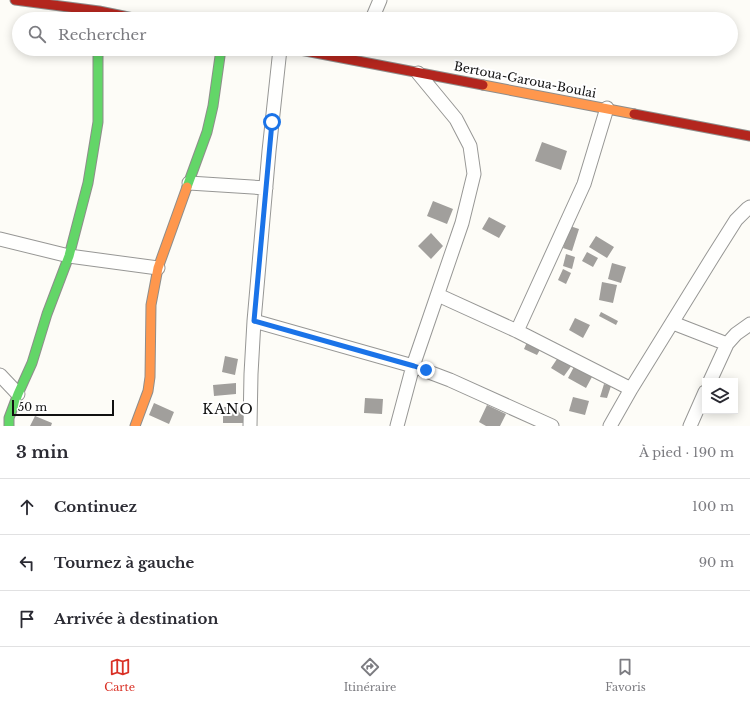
<!DOCTYPE html>
<html lang="fr">
<meta charset="utf-8">
<style>
body{margin:0;font-family:"Libre Baskerville",serif;background:#f7f7f7;color:#2b2b33}
.controls{position:absolute;right:12px;bottom:12px;display:grid;overflow:hidden;border-radius:0px;box-shadow:0 2px 10px #0003}
.controls button{width:36px;height:36px;display:grid;place-items:center;padding:0;border:0;border-bottom:1px solid #e1e1e2;background:#fff;color:#2b2b33;font:20px sans-serif}
.scale{position:absolute;left:12px;bottom:10px;width:102px;box-sizing:border-box;padding-left:4px;border:2px solid #111;border-top:0;font-size:11px;line-height:14px;white-space:nowrap;color:#111;-webkit-text-stroke:3px #fff;paint-order:stroke}
.stop{position:absolute;width:12px;height:12px;margin:-9px;border:3px solid #1a73e8;border-radius:50%;background:#fff}
.stop.end{background:#1a73e8;border-color:#fff;box-shadow:0 1px 4px #0008}
.list{margin:0;padding:0;list-style:none}
h2{display:flex;justify-content:space-between;align-items:center;height:52px;margin:0;padding:0 16px;font-size:17px}
h2 small{font-size:13px;font-weight:400;color:#7c7c81}
.list li{display:grid;grid-template-columns:26px 1fr auto;gap:12px;align-items:center;box-sizing:border-box;height:56px;padding:0 16px;border-top:1px solid #e1e1e2}
.list b{display:block;font-size:15px;white-space:nowrap}
.list em{font-size:13px;font-style:normal;color:#7c7c81}
.icon{flex:none;width:22px;height:22px;fill:none;stroke:currentColor;stroke-width:2;stroke-linecap:round;stroke-linejoin:round}
.map{position:relative;flex:none;width:750px;height:426px;overflow:hidden}
.search{position:absolute;background:#fff;box-shadow:0 2px 10px #0003;left:12px;right:12px;top:12px;height:44px;display:flex;align-items:center;gap:10px;box-sizing:border-box;padding:0 14px;border-radius:22px;color:#7c7c81;font-size:15px}
.sheet{height:220px;background:#fff}
nav{display:flex;justify-content:space-around;align-items:center;box-sizing:border-box;height:56px;border-top:1px solid #e1e1e2;background:#fff;font-size:11px;color:#7c7c81}
nav a{display:grid;justify-items:center;gap:2px}
nav .on{color:#d93025}
.map>svg:first-child{display:block}
.building{fill:#a19f9c}
.lines{fill:none;stroke-linecap:round;stroke-linejoin:round}
.street-casing{stroke:#979795;stroke-width:15}
.fast-casing{stroke:#8e8d8b;stroke-width:11}
.slow-casing{stroke:#8e8d8b;stroke-width:11}
.jam-casing{stroke:#8e8d8b;stroke-width:11}
.street{stroke:#fffffe;stroke-width:13}
.fast{stroke:#63d668;stroke-width:9}
.slow{stroke:#ff974d;stroke-width:9}
.jam{stroke:#b3261e;stroke-width:9}
.route{stroke:#1a73e8;stroke-width:5}
.labels{text-anchor:middle;stroke-width:4;stroke-linejoin:round;paint-order:stroke}
.street-label{font-size:12px;fill:#111;stroke:#fff}
.quarter-label{font-size:14px;letter-spacing:1px;fill:#111;stroke:#fff}
</style>
<div class="map">
<svg width="750" height="426" viewBox="0 0 750 426">
<rect width="100%" height="100%" fill="#fdfcf7"/>
<path class="building" d="M542,142L567,151L561,170L535,161Z
M433,201L453,209L447,224L427,216Z
M489,217L506,226L499,238L482,229Z
M570,226L579,229L572,251L563,248Z
M431,233L443,246L431,259L418,246Z
M596,236L614,247L607,258L589,247Z
M587,252L598,258L593,267L582,261Z
M566,254L575,257L572,269L563,266Z
M612,263L626,267L621,283L608,279Z
M563,269L571,273L566,284L558,280Z
M602,282L617,285L613,303L599,300Z
M601,312L618,321L616,325L599,316Z
M575,318L590,325L583,338L569,330Z
M527,342L541,348L537,355L524,349Z
M225,356L238,359L235,375L222,372Z
M559,356L572,365L564,376L551,368Z
M575,365L593,375L586,388L568,378Z
M236,383V394L214,396L213,385Z
M604,384L611,386L607,398L600,397Z
M573,397L589,401L585,415L569,411Z
M365,398L383,399L382,414L364,413Z
M154,403L174,412L169,424L149,415Z
M487,405L506,414L500,426H486L479,422Z
M223,407L247,408V423H223Z
M35,416L52,423L51,426H30Z"/>
<g class="lines">
<defs>
<path id="street" d="M372,19L380,0
M189,183L266,188
M0,239L69,256L158,268
M438,295L517,331L631,389
M254,321L413,366L450,380L552,426
M673,323L727,344
M517,331L584,184L607,108
M0,375L18,394
M710,381L727,344L736,334L750,324
M250,426L251,374L254,321L269,151L280,49
M397,426L413,366L462,223L474,174L470,146L456,119L418,73
M610,426L631,389L712,258L736,220L747,209L750,207
M690,426L705,392"/>
<path id="fast" d="M187,187L207,132L213,106L221,49
M9,426V418L18,394L32,363L47,314L69,256L88,183L98,122V49"/>
<path id="slow" d="M483,85L634,114
M135,426L148,391L150,377L151,305L158,268L187,187"/>
<path id="jam" d="M15,0L99,11L138,19
M295,49L483,85
M634,114L750,136"/>
</defs>
<use href="#street" class="street-casing"/>
<use href="#fast" class="fast-casing"/>
<use href="#slow" class="slow-casing"/>
<use href="#jam" class="jam-casing"/>
<use href="#street" class="street"/>
<use href="#fast" class="fast"/>
<use href="#slow" class="slow"/>
<use href="#jam" class="jam"/>
</g>
<g class="lines">
<path class="route" d="M272,122L254,321L414,366L426,370"/>
</g>
<g class="labels">
<g class="street-label">
<text transform="translate(525 80) rotate(11)" y="4">Bertoua-Garoua-Boulai</text>
</g>
<g class="quarter-label">
<text x="228" y="414">KANO</text>
</g>
</g>
</svg>
<div class="controls">
<button><svg class="icon" aria-label="layers" viewBox="0 0 24 24"><path d="M12 4l9 5-9 5-9-5zM3 14l9 5 9-5"/></svg></button>
</div>
<div class="scale">50 m</div>
<div class="stop" style="left:272px;top:122px"></div>
<div class="stop end" style="left:426px;top:370px"></div>
<div class="search"><svg class="icon" aria-label="search" viewBox="0 0 24 24"><circle cx="10" cy="10" r="6"/><path d="M15 15l6 6"/></svg>Rechercher</div>
</div>
<section class="sheet">
<h2>3 min<small>À pied · 190 m</small></h2>
<ul class="list">
<li><svg class="icon" aria-label="ahead" viewBox="0 0 24 24"><path d="M12 20V5M6 11l6-6 6 6"/></svg><div><b>Continuez</b></div><em>100 m</em></li>
<li><svg class="icon" aria-label="left" viewBox="0 0 24 24"><path d="M17 20v-9H6M10 6l-5 5 5 5"/></svg><div><b>Tournez à gauche</b></div><em>90 m</em></li>
<li><svg class="icon" aria-label="arrive" viewBox="0 0 24 24"><path d="M6 21V4h12l-3 4 3 4H6"/></svg><div><b>Arrivée à destination</b></div></li>
</ul>
</section>
<nav>
<a class="on"><svg class="icon" aria-label="map" viewBox="0 0 24 24"><path d="M3 6l6-2 6 2 6-2v14l-6 2-6-2-6 2zM9 4v14M15 6v14"/></svg>Carte</a>
<a><svg class="icon" aria-label="directions" viewBox="0 0 24 24"><path d="M12 3l9 9-9 9-9-9zM9 14v-3h6M13 9l2 2-2 2"/></svg>Itinéraire</a>
<a><svg class="icon" aria-label="saved" viewBox="0 0 24 24"><path d="M7 4h10v16l-5-4-5 4z"/></svg>Favoris</a>
</nav>
